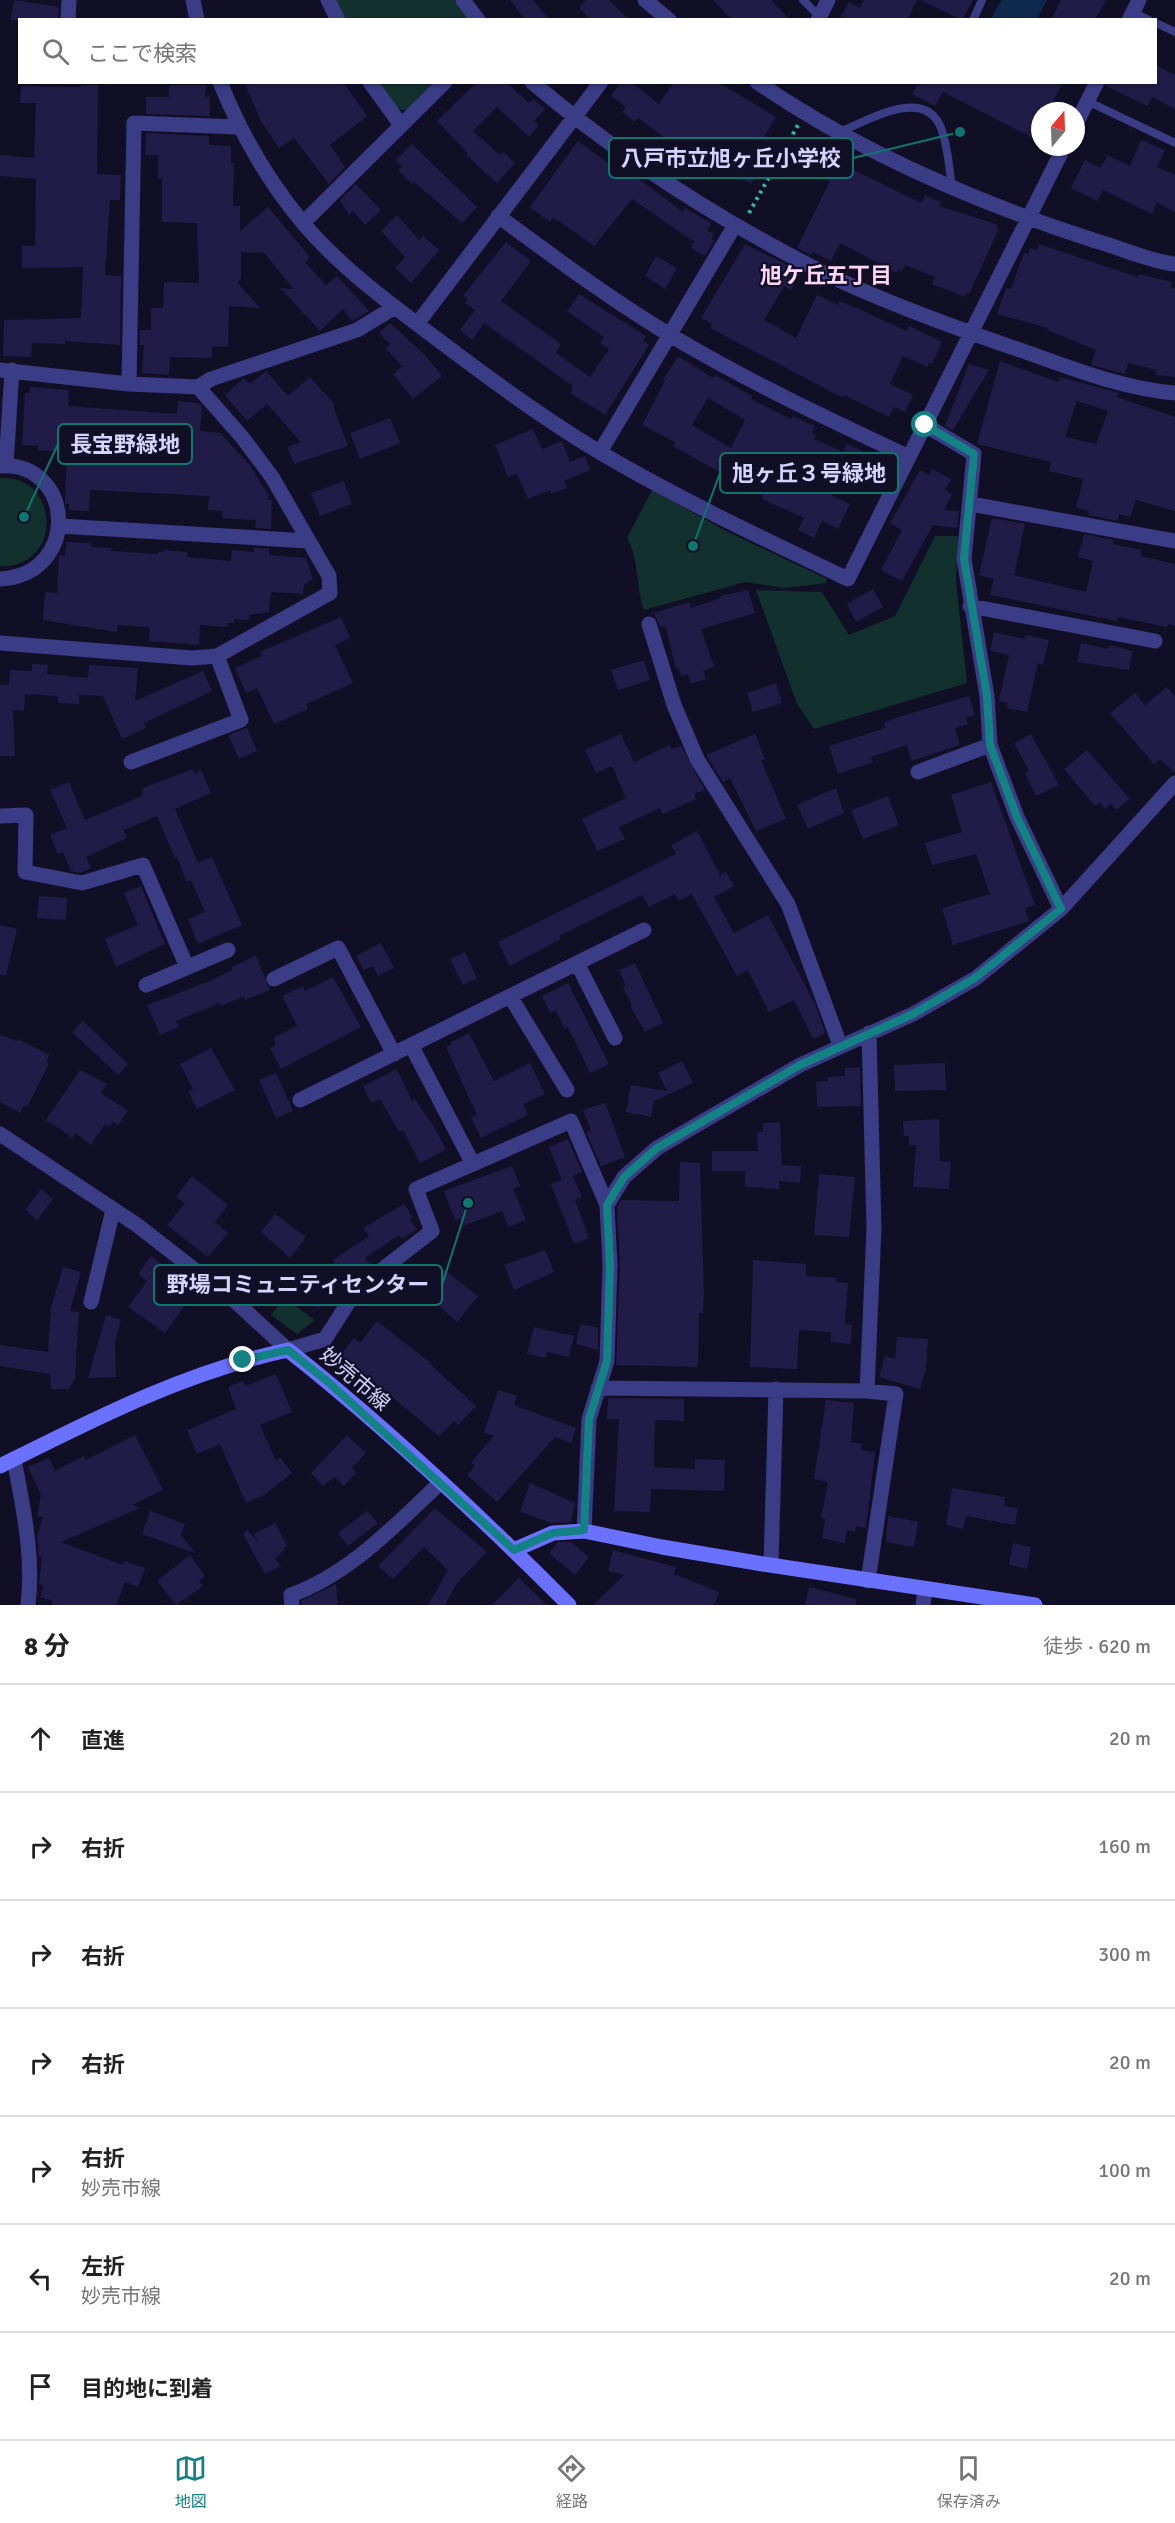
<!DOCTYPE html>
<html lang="ja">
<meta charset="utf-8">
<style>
body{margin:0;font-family:Signika,"Noto Sans JP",sans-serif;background:#f2f2f2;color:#222}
.compass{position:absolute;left:1031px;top:102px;width:54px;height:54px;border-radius:50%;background:#fff;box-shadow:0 2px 4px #0004;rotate:19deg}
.stop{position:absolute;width:18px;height:18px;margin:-14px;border:4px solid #138285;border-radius:50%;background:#fff}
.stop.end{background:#138285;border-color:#fff;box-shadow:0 2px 6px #0008}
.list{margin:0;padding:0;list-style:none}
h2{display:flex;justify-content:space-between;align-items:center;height:78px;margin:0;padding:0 24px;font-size:26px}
h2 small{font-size:20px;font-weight:400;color:#767676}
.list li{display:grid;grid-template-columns:39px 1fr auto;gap:18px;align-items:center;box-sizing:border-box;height:108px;padding:0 24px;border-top:2px solid #e0e0e0}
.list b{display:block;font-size:22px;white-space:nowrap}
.list p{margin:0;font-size:20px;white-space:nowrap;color:#767676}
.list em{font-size:20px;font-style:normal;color:#767676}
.icon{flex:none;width:33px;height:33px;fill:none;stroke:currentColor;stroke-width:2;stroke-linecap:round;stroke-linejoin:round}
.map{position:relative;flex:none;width:1175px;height:1605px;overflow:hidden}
.search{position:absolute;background:#fff;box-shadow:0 2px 4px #0004;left:18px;right:18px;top:18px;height:66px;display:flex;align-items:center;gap:15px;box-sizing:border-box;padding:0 21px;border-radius:0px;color:#767676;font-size:22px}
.sheet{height:834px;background:#fff}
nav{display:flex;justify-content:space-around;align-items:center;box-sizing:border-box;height:84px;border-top:2px solid #e0e0e0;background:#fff;font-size:16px;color:#767676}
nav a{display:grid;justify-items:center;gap:3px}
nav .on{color:#138285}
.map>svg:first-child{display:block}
.green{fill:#12302d}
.water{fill:#0e294b}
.building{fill:#211b47;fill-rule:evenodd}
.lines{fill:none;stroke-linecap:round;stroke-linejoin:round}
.path{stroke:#2fb8a6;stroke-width:4;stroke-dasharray:3 4.5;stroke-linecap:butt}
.lane{stroke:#3a3c85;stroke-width:8}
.street{stroke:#3a3c85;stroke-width:15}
.secondary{stroke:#6b71ff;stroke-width:15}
.route{stroke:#138285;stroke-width:8}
.labels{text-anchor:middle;stroke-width:4.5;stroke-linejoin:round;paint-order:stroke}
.street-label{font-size:21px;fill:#d6d4ff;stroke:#110f26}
.neighbourhood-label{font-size:22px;font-weight:bold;fill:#ffd6f3;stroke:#110f26}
.leader{fill:none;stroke:#0f766e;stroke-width:2}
.callout-dot{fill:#0f766e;stroke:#110f26;stroke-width:2}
.callout{fill:#110f26;stroke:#0f766e;stroke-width:2}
.callout-label{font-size:22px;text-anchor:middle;font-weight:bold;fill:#d6d4ff}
</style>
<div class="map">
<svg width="1175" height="1605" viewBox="0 0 1175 1605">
<rect width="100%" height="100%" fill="#110f26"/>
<path class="green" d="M332,0H455L469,19H342Z
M375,83H438L408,111L394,108Z
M0,478C61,474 63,569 0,566Z
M652,490L726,531L827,579L826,583L785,588L745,582L644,610C635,586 640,561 627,538Z
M935,536H958L956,582L967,683L814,729L797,704L756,590L822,592L849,635L895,616Z
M284,1298L315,1320L297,1334L271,1315Z"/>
<path class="water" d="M1001,0H1047L1037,19H991Z"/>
<path class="building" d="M14,0L59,7L58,20H11Z
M510,0H533L550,20H525Z
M586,0H609L629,20H591L579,8Z
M713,0H771L790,20H732Z
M864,0H917L907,20H839L849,2L860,8Z
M920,0H973L962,20Z
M1061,0H1106L1095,20H1051Z
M1155,65L1175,75V109L1152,97L1148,106L1106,86L1107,82H1155Z
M244,82H343L367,116L330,145L345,167L329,184L294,138L279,148L261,121Z
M477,82H506L529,103L533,99L545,109L534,121L539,125L529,137L497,107L473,131L500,155L503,152L515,163L497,183L466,155L468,153L437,121Z
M621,82H631L659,104L674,82H718L776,117L762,140L770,145L763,157L766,159L751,184L671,137L668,140L638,118L635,122L622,112L626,107L611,96Z
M1063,82L1048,111H1040V129L1035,139L943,92L935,106L912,94L918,83Z
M81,85H98L97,174L121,175L120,200H110L105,275L121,276L120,345L65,341V344L32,343L31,357L3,356L4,320L81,318L83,267L22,268V246H35L36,179L0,176V155L34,158L36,103H20L21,86L81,87Z
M169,85H206L205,97H210V116L146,114V97H169Z
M146,133L209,136V145L231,146V163H234L233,206H240V231L268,207L310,257L305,262L326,285L337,276L369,311L352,321L343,309L320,331L280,288L294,289L264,253L241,252V279L237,282L260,308L229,306L228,347L212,346V358L170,357L169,375L142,373L144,345H140V330H151V308H163L164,282L199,283L197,223L162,222V178H158V155H145Z
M808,140L834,153L831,159L919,202L922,203L925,195L941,202L939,206L996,224L998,231L969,294L967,293L965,297L932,284L935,277L905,265L902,271L898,269L897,273L840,243L831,261L813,252L811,255L797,248L830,181L796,163Z
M1141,140L1165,150L1157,167L1175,175V212L1157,203L1152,214L1103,190L1097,201L1071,188L1085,160L1101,168L1107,155L1130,166Z
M578,141L612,166L615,161L683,212L685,208L711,223L707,230L714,234L711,239L714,241L705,256L691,248L694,242L632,199L594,246L559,221L553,218L550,222L530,207Z
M412,144L477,207L462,223L414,182L412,184L398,170L402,167L396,160Z
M356,184L381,210L365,225L353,211L349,215L340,200Z
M397,215L419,240L423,236L439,250L411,283L395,268L405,257L381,231Z
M506,242L531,261L501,301L561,344L556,353L590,377L609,349L600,343L604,337L567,311L579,294L646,336L643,341L649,345L605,415L570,393L573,386L484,323L472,340L460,330L475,310L465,303L468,299L463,296Z
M745,244L801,272L791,290L784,286L764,320L796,338L817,295L838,305L839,301L861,310L906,331L909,326L942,342L932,364L929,363L927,367L903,356L890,384L913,395L905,412L894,407L889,417L844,395L843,398L710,328L712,324L701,318Z
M1039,244L1137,277L1139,274L1172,282L1170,287L1175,289V377L1155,375L1157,370L1128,363L1125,374L1091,365L1096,350L1047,330L1048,328L997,314L1006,288L1011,289L1024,253L1028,254L1030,248L1037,250Z
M656,256L677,268L665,289L645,276Z
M390,323L425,355L442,376L413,399L393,374L402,366L386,349L390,344L379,333Z
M678,356L713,378L715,375L752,396L751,399L791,419L792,416L815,426L812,432L816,435L814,439L843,452L847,444L876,457L864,477L843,468L831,495L850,504L838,529L822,521L814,538L798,530L804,518L762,499L763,496L673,446L675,442L642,425L665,381L663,380ZM708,398L745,420L731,448L692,425Z
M1000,361L1058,382L1060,377L1119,393L1117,397L1175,417V511L1136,500L1130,517L1119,514L1118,521L1088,515L1089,511L1076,508L1083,479L1049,471L1051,462L977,444ZM1077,401L1108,411L1096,444L1065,437Z
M969,364L989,370L953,430L945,426Z
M266,371L288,396L310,377L335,405L333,406L348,446L294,464L287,447L301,442L267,404L247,421L225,395L244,378L250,384Z
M30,387L69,390L68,406L177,414L178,401L199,403L202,406L200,431L220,433L250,465L268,495V500H272L271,529L255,528L256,520L222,518L223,511L208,510L209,496L90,490L89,511L69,510V504H65V500L67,452L38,450V446L22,445L25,393H29Z
M390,418L400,443L360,459L350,433Z
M533,429L542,449L562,441L570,462L585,456L590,470L564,481L567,488L551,494L550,490L528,499L517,474L508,477L495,445Z
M932,469L951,479L945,490L952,494L944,510L959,511L957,528L933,525L902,581L881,570L902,530L890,523L920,470L929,475Z
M344,481L352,504L320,516L311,493Z
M992,518L1025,524L1014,575L1086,592L1093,561L1078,557L1084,534L1113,540V544L1142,550L1141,556L1175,564V626L1168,624L1167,627L1118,617L1117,621L990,595L994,579L979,575Z
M66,542L91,543V547L112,548L111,551L158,554V552H164V550L187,552V557L231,561L232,550L254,552V548H269V555L306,558L313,579L304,585L303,594L271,592L269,612L249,615V620L234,619V623H228L227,627L200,625L199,645L149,641L150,627L118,625L117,632L43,620L45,592L57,593L59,555L65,556Z
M873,589L883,607L856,622L847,604Z
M748,590L755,613L701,629L714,667L703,671L706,679L691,684L688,674L681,676L678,668L676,669L665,625L660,627L654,613L689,602L691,608L721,598L720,596Z
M341,617L350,638L335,645L353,683L306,704L308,709L274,724L257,688L246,693L235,668L262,656L260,652Z
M994,632L1025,639L1026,635L1049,640L1043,665L1038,663L1027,712L1007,708L1008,703L999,701L1009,655L990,651Z
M1081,643L1108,649L1109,645L1133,651L1129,670L1077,662Z
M644,660L650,680L618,690L611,670Z
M32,664L48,665L47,674L88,678L89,665L138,668L135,701L203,671L212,691L144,723L146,728L122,739L103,696L79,695V704L58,703V696L25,694L24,711L13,710L15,756H0V685H9L10,670L32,671Z
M776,683L782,703L753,712L747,693Z
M1167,687L1175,697V773L1160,759L1154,764L1110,713L1135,693L1145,705Z
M969,696L975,715L966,718L968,724L955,728L960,745L911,761L907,745L871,757L873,762L838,774L829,746L885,728L884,723L898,717Z
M247,728L257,751L239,759L228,735Z
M621,734L634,762L670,745L671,749L681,746L705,790L694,794L696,799L663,814L660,808L619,827L625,839L597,851L582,819L626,798L612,766L596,773L585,750Z
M755,734L765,759L761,760L786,819L756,831L730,778L723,782L706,755Z
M1031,734L1059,785L1036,796L1025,773L1029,771L1014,743Z
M1087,750L1130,799L1116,810L1111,804L1105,809L1100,802L1095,806L1064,769Z
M193,769L195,773L201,770L211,793L175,809L198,863L212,857L242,925L198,944L188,919L205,912L191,880L187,882L177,857L175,858L157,816L124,830L127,838L86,857L91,868L80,873L71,871L63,852L58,854L50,835L67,828L50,790L69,782L85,820L142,796L143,788Z
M991,782L1035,905L1025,908L1029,921L953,945L942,908L990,894L976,854L932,865L925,843L962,832L951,795Z
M836,788L844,813L808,829L797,805Z
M888,796L899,825L863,839L851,810Z
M697,831L720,875L726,872L734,886L714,897L734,933L768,915L815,1004L825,1033L813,1039L794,1000L769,1012L748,970L737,976L692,894L679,901L675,894L649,907L642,895L559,936L561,939L510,966L498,942L676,854L671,845Z
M141,886L165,944L116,967L105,939L138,925L124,893Z
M39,896L67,898L66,920L37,918Z
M0,925L17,929L6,975H0Z
M381,943L394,968L378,976L373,966L364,970L356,956Z
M465,952L477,978L463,985L450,959Z
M256,956L270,990L245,1000L244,996L221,1006L220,1003L176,1021L179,1027L160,1035L147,1005L210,981L232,970L231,967Z
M635,963L663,1023L645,1032L630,1006L632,1005L623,987L626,986L619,970Z
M333,977L361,1027L281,1069L270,1048L276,1045L273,1038L297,1026L282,996L303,986L305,991Z
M568,983L609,1064L590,1073L568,1027L565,1029L556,1010L550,1013L542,996Z
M83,1021L128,1064L118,1075L72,1032Z
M469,1033L494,1081L530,1063L545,1094L523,1104L528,1115L481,1138L471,1118L477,1115L446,1047L451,1045L450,1043Z
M0,1035L17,1041L18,1039L49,1055L46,1062L49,1064L27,1107L24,1105L20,1113L0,1102Z
M211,1048L235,1090L197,1109L188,1091L193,1089L180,1064Z
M682,1061L693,1083L654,1101L651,1117L626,1112L631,1085L667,1091L658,1073Z
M945,1063L946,1090L895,1091L894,1065Z
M860,1067L861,1106L817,1107L816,1082L828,1081L827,1077L845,1076V1068Z
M397,1069L412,1101L415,1099L436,1130L446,1150L420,1163L403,1130L399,1132L380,1099L371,1103L363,1086Z
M80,1070L107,1084L101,1093L128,1111L118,1125L113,1122L109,1127L105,1124L91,1145L75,1133L73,1138L46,1120Z
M276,1073L293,1111L276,1118L259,1080Z
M605,1103L625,1157L601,1166L586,1132L591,1131L583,1110Z
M939,1119L940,1161L951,1162L949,1189L913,1187L916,1145H909V1136H904L903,1121Z
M780,1122L782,1165L801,1166L800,1183L779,1181V1189L745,1187V1171H712V1151H758L757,1132H763V1123Z
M568,1139L582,1172L573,1176L582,1197L575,1200L589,1238L574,1244L551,1184L572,1176L562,1180L549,1147Z
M680,1162L700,1163L704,1294L703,1313H699L698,1367L616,1365L620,1265L617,1207L621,1200L679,1201Z
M512,1166L520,1186L513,1189L526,1220L508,1227L502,1211L463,1226L460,1218L455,1220L444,1191Z
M819,1174L855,1177L849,1237L814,1235Z
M192,1176L228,1205L215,1222L228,1233L208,1257L167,1225L185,1203L176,1197Z
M41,1189L53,1199L37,1220L25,1210Z
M404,1204L413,1217L410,1220L417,1229L402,1239L399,1235L365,1258L371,1266L337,1290L342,1295L331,1307L324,1301L318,1308L304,1297L335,1262L333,1260L369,1236L363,1228Z
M275,1214L306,1237L290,1258L261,1232Z
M545,1250L554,1272L514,1290L504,1265Z
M151,1256L196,1290L165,1333L128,1307L147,1281L138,1274Z
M753,1260L806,1264V1276L837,1278L836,1282L848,1283L845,1324L852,1325L851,1344L830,1342L831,1332L799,1330L797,1369L750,1367Z
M63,1267L81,1272L70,1311L79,1312L75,1378L69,1389H51L50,1374L0,1366V1345L48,1352L51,1308Z
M443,1269L478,1296L457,1322L425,1293Z
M106,1315L121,1320L115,1342L116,1377L88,1378Z
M377,1321L431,1363L430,1364L476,1406L458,1425L454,1421L439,1436L354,1365L345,1376L332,1365L354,1338L360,1343Z
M580,1324L598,1328V1350L576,1344Z
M534,1327L574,1336L569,1357L547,1352L546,1358L527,1354Z
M897,1337L928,1339L926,1367L920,1389L879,1377L885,1356L895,1359Z
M276,1374L292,1412L260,1425L276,1461L280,1457L292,1473L264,1495L246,1503L220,1444L197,1454L187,1430L236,1409L228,1387L243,1381L246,1386Z
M498,1390L517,1396L514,1405L576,1428L571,1443L555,1437L497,1502L467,1475L475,1466L471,1462L494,1436L484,1433Z
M608,1398L684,1399V1421L655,1420L654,1467L695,1469V1459L725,1460L724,1491L651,1489L650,1512L614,1511L619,1419H607Z
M826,1400L854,1403L851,1442L862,1444L861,1450L875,1452L866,1528L856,1526L855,1532L847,1530L845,1543L822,1538L825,1519L821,1518L828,1482L814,1479Z
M135,1435L163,1490L132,1505L140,1508L61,1542L123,1565L124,1561L145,1568L138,1587L125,1582L116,1605H51L53,1601L40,1597L44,1586L39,1584L42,1557L39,1556L37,1537L43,1517L37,1516L41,1495L28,1467L49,1458L55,1471L84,1456L86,1460Z
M347,1435L366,1453L352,1468L357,1472L344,1486L334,1477L323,1486L311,1473Z
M530,1483L575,1503L571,1522L552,1523L520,1512Z
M952,1488L1005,1497L1004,1506L1018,1508L1015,1525L966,1516L963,1529L946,1525Z
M435,1508L487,1552L457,1583L445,1605H428L448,1570L424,1547L393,1579L378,1566Z
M150,1511L185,1524L181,1535L195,1553L142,1534Z
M367,1511L378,1523L348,1546L338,1533Z
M888,1516L918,1522L914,1547L886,1542Z
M275,1523L287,1546L275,1559L281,1566L265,1574L243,1534L247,1530L258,1542L254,1534Z
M558,1542H571L589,1557L575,1575L549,1553Z
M1013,1543L1031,1547L1027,1569L1009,1565Z
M613,1550L676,1567L674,1574L719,1592L714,1605H593L624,1575L608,1571Z
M190,1555L205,1576L199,1581L203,1586L176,1605L157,1581Z
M519,1578L547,1605H492Z
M336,1584L338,1605H302L301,1601Z
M809,1587L856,1599V1605H805Z"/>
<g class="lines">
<path class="path" d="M749,213L798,125"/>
<path class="lane" d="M803,0L819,16
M1133,12L1149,20
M973,20L982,0
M1156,23L1175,32
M1087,101L1175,143
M840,132C868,120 925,86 941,128C948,146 949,168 952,187"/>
<path class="street" d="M193,0L197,20
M328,0L338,20
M463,0L478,20
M645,0L669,20
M68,20L69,0
M818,20L828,0
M1129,20L1139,0
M220,82C240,132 268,181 303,223C341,268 389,303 437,339C490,379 544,419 601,453C681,500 764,539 848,579L1064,147
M370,82L401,125
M532,82C620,157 721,221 824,273C886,303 958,329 1023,351C1071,368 1124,389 1175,393
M757,82C860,153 978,203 1096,241C1121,248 1149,261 1175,264
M1076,124L1097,82
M498,216C554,257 610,299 670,335C747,381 828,419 909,457
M303,223L445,82
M417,324L601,82
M0,370L129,384L198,387L242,437L272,477L329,576L330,593L217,656L192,658L0,643
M129,384L134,123L238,127
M198,387L211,379L357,330L395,307
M925,425L974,454L964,559L987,696L990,745L1017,817L1061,909
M600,452L735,225
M6,465L12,370
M0,466C74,461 82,574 0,579
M971,504L1175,541
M60,526L308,541
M970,606L1155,641
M649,624L674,705L697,759L788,904L840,1045
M131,762L241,720L217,656
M918,772L990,745
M0,816L26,815L25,872L82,883L143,865L187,967
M577,963L615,1038
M274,979L338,948L394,1054
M146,985L228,950
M510,996L567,1090
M411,1045L473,1164
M300,1100L644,930
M0,1134L137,1225L236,1302L288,1350L325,1339L357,1289L432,1231L416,1189L571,1121L607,1205L610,1265L607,1361L589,1419L584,1531
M607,1205L624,1177L657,1148L800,1065L913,1014L976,978L1061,909L1175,783
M91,1302L113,1210
M598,1388L867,1391L896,1394L868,1581
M867,1391L874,1228L869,1033
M14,1459C23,1508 34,1555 28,1605
M771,1565L776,1389
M292,1605L291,1595C350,1574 395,1525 440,1483
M923,1605L925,1590"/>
<path class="secondary" d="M0,1466C94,1419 185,1372 288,1350C387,1428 480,1516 569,1605
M514,1550L553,1533L584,1531L662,1547L763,1564L1035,1605"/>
</g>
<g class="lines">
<path class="route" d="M243,1360L288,1350L327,1381L514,1550L553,1533L584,1530L589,1419L607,1361L610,1265L607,1205L624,1177L657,1148L800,1065L913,1014L975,978L1061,909L1017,817L990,745L987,696L964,559L974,454L925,425"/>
</g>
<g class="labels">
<g class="street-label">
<text transform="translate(355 1379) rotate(41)" y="7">妙売市線</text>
</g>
<g class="neighbourhood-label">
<text x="826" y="283">旭ケ丘五丁目</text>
</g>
</g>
<path class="leader" d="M960 132L853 158M24 517L58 444M693 546L720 473M468 1203L442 1285"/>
<g class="callout-dot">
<circle cx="960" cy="132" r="6"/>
<circle cx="24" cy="517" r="6"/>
<circle cx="693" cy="546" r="6"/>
<circle cx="468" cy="1203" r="6"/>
</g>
<g class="callout">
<rect x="609" y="138" width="244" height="40" rx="6"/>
<rect x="58" y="424" width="134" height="40" rx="6"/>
<rect x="720" y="453" width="178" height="40" rx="6"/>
<rect x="154" y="1265" width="288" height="40" rx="6"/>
</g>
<g class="callout-label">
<text x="731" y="166">八戸市立旭ヶ丘小学校</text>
<text x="125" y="452">長宝野緑地</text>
<text x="809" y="481">旭ヶ丘３号緑地</text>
<text x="298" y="1292">野場コミュニティセンター</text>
</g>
</svg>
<svg class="compass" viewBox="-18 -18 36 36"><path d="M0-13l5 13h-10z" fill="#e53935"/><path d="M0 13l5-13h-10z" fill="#767676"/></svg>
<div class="stop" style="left:925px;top:425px"></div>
<div class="stop end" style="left:243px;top:1360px"></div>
<div class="search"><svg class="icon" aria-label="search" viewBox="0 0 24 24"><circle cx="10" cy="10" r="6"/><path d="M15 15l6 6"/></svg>ここで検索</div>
</div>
<section class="sheet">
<h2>8 分<small>徒歩 · 620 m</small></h2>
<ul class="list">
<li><svg class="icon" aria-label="ahead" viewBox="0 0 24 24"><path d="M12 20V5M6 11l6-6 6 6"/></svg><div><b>直進</b></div><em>20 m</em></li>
<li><svg class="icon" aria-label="right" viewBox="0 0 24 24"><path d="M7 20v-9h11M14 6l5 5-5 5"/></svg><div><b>右折</b></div><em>160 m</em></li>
<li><svg class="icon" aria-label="right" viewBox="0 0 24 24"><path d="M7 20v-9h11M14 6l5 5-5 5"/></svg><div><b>右折</b></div><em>300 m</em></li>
<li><svg class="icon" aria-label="right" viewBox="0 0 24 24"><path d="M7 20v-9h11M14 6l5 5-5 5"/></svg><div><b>右折</b></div><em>20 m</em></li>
<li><svg class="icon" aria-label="right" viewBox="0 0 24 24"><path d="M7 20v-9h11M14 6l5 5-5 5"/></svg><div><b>右折</b><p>妙売市線</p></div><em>100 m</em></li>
<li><svg class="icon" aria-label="left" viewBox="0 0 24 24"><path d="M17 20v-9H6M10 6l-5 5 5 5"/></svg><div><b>左折</b><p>妙売市線</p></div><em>20 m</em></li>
<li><svg class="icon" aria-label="arrive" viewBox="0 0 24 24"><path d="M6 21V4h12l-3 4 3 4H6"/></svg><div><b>目的地に到着</b></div></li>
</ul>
</section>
<nav>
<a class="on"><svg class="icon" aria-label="map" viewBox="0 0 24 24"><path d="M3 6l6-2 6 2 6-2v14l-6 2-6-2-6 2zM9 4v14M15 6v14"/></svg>地図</a>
<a><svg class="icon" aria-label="directions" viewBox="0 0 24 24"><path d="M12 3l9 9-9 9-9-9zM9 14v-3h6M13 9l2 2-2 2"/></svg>経路</a>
<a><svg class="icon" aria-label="saved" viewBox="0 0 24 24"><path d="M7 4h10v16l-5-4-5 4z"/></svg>保存済み</a>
</nav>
